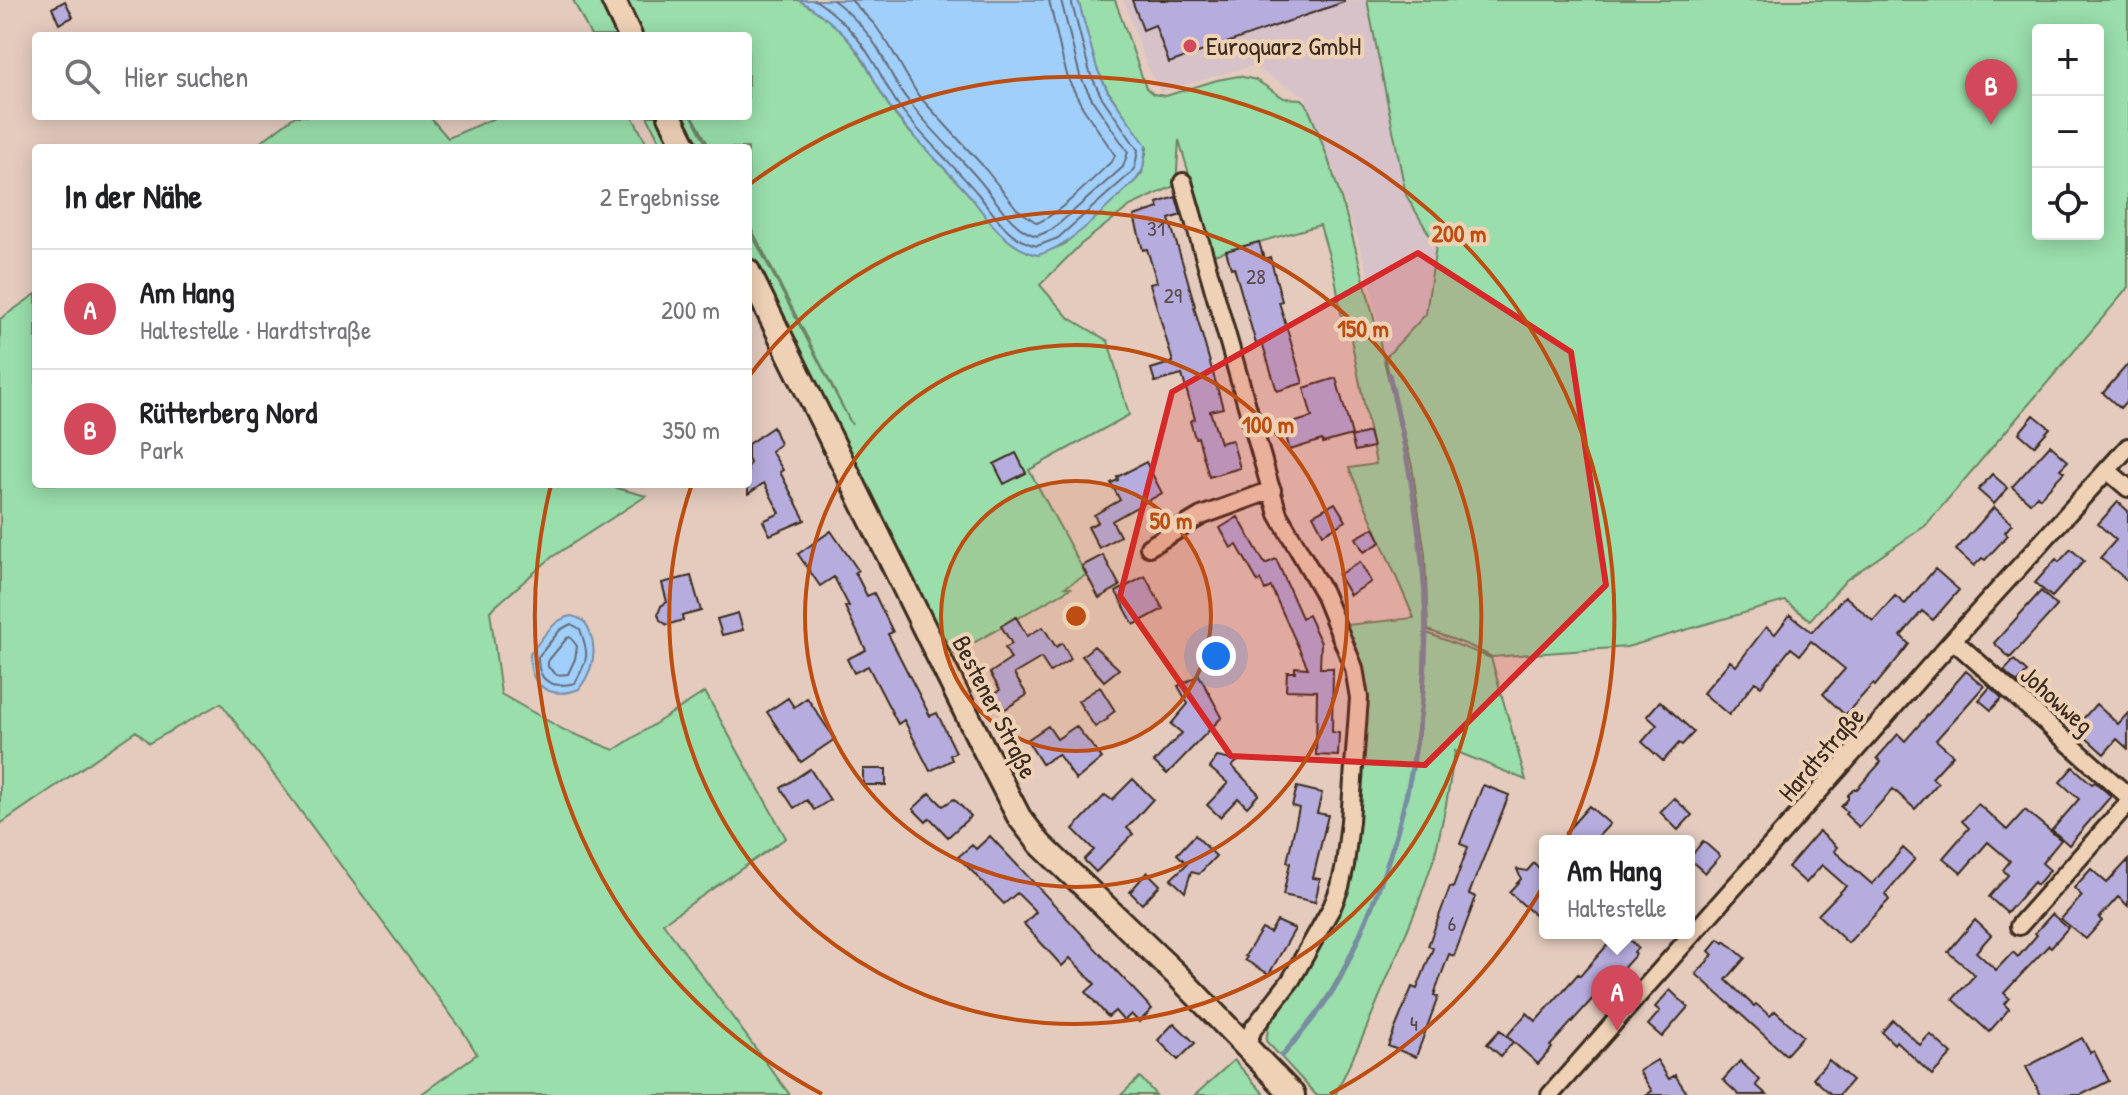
<!DOCTYPE html>
<html lang="de">
<meta charset="utf-8">
<style>
body{margin:0;font-family:"Patrick Hand",sans-serif;background:#f6f6f6;color:#202124}
.controls{position:absolute;right:24px;top:24px;display:grid;overflow:hidden;border-radius:8px;box-shadow:0 4px 20px #0003}
.controls button{width:72px;height:72px;display:grid;place-items:center;padding:0;border:0;border-bottom:2px solid #e0e0e0;background:#fff;color:#202124;font:40px sans-serif}
.you{position:absolute;left:1216px;top:656px;width:28px;height:28px;margin:-20px;border:6px solid #fff;border-radius:50%;background:#1a73e8;box-shadow:0 0 0 12px #1a73e833}
.badge{display:grid;place-items:center;width:52px;height:52px;border-radius:50%;background:#d1495b;color:#fff;font-size:26px;font-weight:700}
.pin{position:absolute;translate:-50% -66px;filter:drop-shadow(0 2px 4px #0008)}
.pin::after{content:'';position:absolute;top:42px;width:28px;height:24px;background:inherit;clip-path:polygon(0 0,100% 0,50% 100%)}
.popup{position:absolute;left:1539px;top:835px;width:156px;height:104px;box-sizing:border-box;display:grid;place-content:center;border-radius:8px;background:#fff;filter:drop-shadow(0 2px 6px #0005);font-size:26px;white-space:nowrap;color:#757577}
.popup b{font-size:30px;color:#202124}
.popup::after{content:'';position:absolute;left:50%;top:100%;margin-left:-16px;border:16px solid transparent;border-top-color:#fff}
.list{margin:0;padding:0;list-style:none}
h2{display:flex;justify-content:space-between;align-items:center;height:104px;margin:0;padding:0 32px;font-size:34px}
h2 small{font-size:26px;font-weight:400;color:#757577}
.list li{display:grid;grid-template-columns:52px 1fr auto;gap:24px;align-items:center;box-sizing:border-box;height:120px;padding:0 32px;border-top:2px solid #e0e0e0}
.list b{display:block;font-size:30px;white-space:nowrap}
.list p{margin:0;font-size:26px;white-space:nowrap;color:#757577}
.list em{font-size:26px;font-style:normal;color:#757577}
.icon{flex:none;width:44px;height:44px;fill:none;stroke:currentColor;stroke-width:2;stroke-linecap:round;stroke-linejoin:round}
.map{position:relative;flex:none;width:2128px;height:1095px;overflow:hidden}
.search{position:absolute;background:#fff;box-shadow:0 4px 20px #0003;left:32px;top:32px;width:720px;height:88px;display:flex;align-items:center;gap:20px;box-sizing:border-box;padding:0 28px;border-radius:8px;color:#757577;font-size:30px}
.panel{position:absolute;background:#fff;box-shadow:0 4px 20px #0003;left:32px;top:144px;width:720px;height:344px;border-radius:8px}
.map>svg:first-child{display:block}
.built{fill:#d6c2c8}
.green{fill:#99deab;stroke:#6a8464;stroke-width:2;fill-rule:evenodd}
.water{fill:#a1cffc;stroke:#788da3;stroke-width:2}
.lines{fill:none;stroke-linecap:round;stroke-linejoin:round}
.shore{stroke:#646c77;stroke-width:2}
.stream{stroke:#788da3;stroke-width:5}
.building{fill:#b6adde;stroke:#3b2a1e;stroke-width:2}
.street-casing{stroke:#3b2a1e;stroke-width:22}
.secondary-casing{stroke:#3b2a1e;stroke-width:28}
.street{stroke:#efd2b6;stroke-width:16}
.secondary{stroke:#efd2b6;stroke-width:22}
.marked{fill:#d62828;fill-opacity:0.2;stroke:#d62828;stroke-width:6;stroke-linejoin:round}
.ring{fill:none;stroke:#bd4d10;stroke-width:4}
.poi-dot{fill:#d1495b;stroke:#efd2b6;stroke-width:3}
.labels{text-anchor:middle;stroke-width:8;stroke-linejoin:round;paint-order:stroke}
.number-label{font-size:22px;fill:#5a4b4e}
.poi-label{font-size:26px;fill:#3b2a1e;stroke:#efd2b6;text-anchor:start}
.street-label{font-size:26px;fill:#3b2a1e;stroke:#efd2b6}
.centre{fill:#bd4d10;stroke:#efd2b6;stroke-width:4}
.ring-label{font-size:24px;text-anchor:middle;font-weight:bold;fill:#bd4d10;stroke:#efd2b6;stroke-width:8;stroke-linejoin:round;paint-order:stroke}
</style>
<div class="map">
<svg width="2128" height="1095" viewBox="0 0 2128 1095">
<rect width="100%" height="100%" fill="#e4cbbe"/>
<filter id="ink" filterUnits="userSpaceOnUse"><feTurbulence type="fractalNoise" baseFrequency=".0125" numOctaves="2"/><feDisplacementMap in="SourceGraphic" scale="16" xChannelSelector="R" yChannelSelector="G"/><feConvolveMatrix kernelMatrix="1 2 1 2 8 2 1 2 1" color-interpolation-filters="sRGB"/></filter>
<g filter="url(#ink)">
<path class="built" d="M1124,0H1367L1406,195L1436,246L1426,314L1385,358L1368,272L1356,235L1333,168L1305,96L1251,66L1160,92L1143,56Z"/>
<path class="green" d="M573,0H602L620,36H591Z
M618,0H798C825,15 849,36 864,62C875,80 883,99 895,115C918,144 946,168 970,196C990,220 1005,247 1038,255L1063,245L1136,180L1142,173L1147,148L1108,91L1097,69L1078,0H1115L1146,88L1153,94L1166,96L1217,80L1239,76L1256,80L1284,98L1302,99L1306,103C1339,178 1358,256 1378,335C1400,426 1423,521 1424,616C1426,724 1403,836 1359,934C1351,951 1344,968 1335,983C1320,1010 1300,1033 1280,1056L1266,1041L1269,1024L1300,980L1334,922L1345,895L1353,869L1366,726V691L1361,665L1346,625L1414,618L1349,468L1376,464L1349,329L1344,330L1335,277L1320,225L1213,255L1179,140L1176,185L1130,206L1080,245L1040,285L1068,317L1108,341L1129,415L1029,470L1086,575L1065,587L1071,588L952,655L990,732L987,733L748,259V227L852,425L748,222V148H710L693,116H748V36H636Z
M1367,0H2128V288L1925,526L1846,580L1810,620L1785,601L1627,647L1492,657L1470,646L1428,630L1425,554L1412,466L1385,358L1426,314L1436,246L1406,195ZM2038,30H2098V234H2038Z
M295,116H429L448,138L499,116H632L649,148H253Z
M647,116H660L676,148H663Z
M676,116H692L708,148H692Z
M36,294V484H602L646,496L552,557L490,611L501,694L564,730L614,750L705,692L786,838L663,923L790,1095H420L477,1054L462,1030L221,703L149,743L136,731L0,824V319Z
M1427,633L1491,658L1526,780L1455,751L1446,805L1435,855L1417,907L1363,1036L1335,1095H1316L1282,1058C1302,1035 1322,1011 1338,985C1350,964 1359,941 1368,918C1406,827 1423,732 1427,633Z
M1234,1060L1265,1095H1195Z
M1140,1077L1156,1095H1121Z"/>
<path class="water" d="M799,0H1078L1097,69L1108,92L1146,145L1143,169L1136,180C1107,206 1075,244 1038,255C1005,247 990,221 970,196C946,168 919,144 896,115C883,99 875,80 865,62C849,36 825,15 799,0Z
M571,616C582,618 586,622 590,632C598,653 592,672 579,689C550,700 528,686 530,654C541,640 553,619 571,616Z"/>
<g class="lines">
<path class="shore" d="M815,0C837,14 858,36 871,58C881,73 888,91 899,106C922,138 953,164 978,194C995,215 1009,240 1037,246L1058,238L1130,174L1135,167L1138,150L1101,96L1090,73L1071,0
M833,0C852,14 871,35 882,56C890,72 898,89 910,103C933,133 961,157 984,186C999,204 1013,230 1037,236L1053,229L1123,167L1128,152L1093,101L1080,76L1061,0
M851,0L875,25L889,45L918,95L983,166L1017,209L1037,223C1058,215 1095,177 1113,160L1115,155L1083,108L1069,81L1063,61L1049,0
M571,624L580,629C589,654 589,658 575,683C553,689 537,682 538,657L560,630Z
M570,637L577,646L575,659L568,674L557,675L548,667V661L567,638Z"/>
<path class="stream" d="M1282,1056C1300,1034 1319,1013 1334,989C1344,971 1352,953 1360,934C1406,831 1431,709 1425,596C1420,521 1406,447 1389,374"/>
</g>
<path class="building" d="M1132,0H1344V2L1169,63L1155,25L1143,30Z
M65,1L73,17L59,24L52,8Z
M1176,197L1181,215L1169,219L1186,274L1195,306L1194,307L1223,408L1210,411L1220,443L1232,440L1240,468L1209,477L1198,437L1195,438L1190,421L1195,419L1182,375L1155,382L1151,369L1173,362L1150,284L1157,282L1147,249L1143,250L1134,216L1159,208L1157,203Z
M1259,242L1264,259L1270,257L1282,301L1279,302L1303,383L1277,391L1262,342L1256,344L1234,267L1231,268L1226,251Z
M2128,364V399L2120,408L2103,393Z
M1336,378L1352,435L1323,443L1322,440L1290,450L1283,426L1312,417L1304,388Z
M2034,415L2050,428L2034,446L2019,433Z
M773,427L780,444L771,451L783,470L780,472L805,520L770,535L763,521L780,513L764,483L748,494V467L750,463L748,459V444Z
M1369,432L1373,447L1355,451L1351,437Z
M2050,445L2068,461L2060,469L2064,472L2040,498L2037,495L2030,503L2012,487Z
M1016,453L1026,473L1004,484L994,464Z
M1146,462L1162,493L1112,521L1120,536L1099,548L1088,527L1098,522L1094,515L1120,500L1111,483L1118,480L1117,477Z
M1992,474L2008,488L1994,504L1978,490Z
M2118,502L2128,511V581L2100,558L2116,540L2098,524Z
M1335,503L1346,521L1323,534L1313,515Z
M1994,507L2012,524L2005,532L2008,535L1985,560L1982,558L1974,566L1956,550Z
M1238,517L1265,564L1276,559L1302,618L1308,615L1321,643L1320,668H1333L1332,732L1339,733L1338,756L1316,755L1317,691L1286,690L1287,672H1295V667L1308,668L1271,587L1265,590L1260,580L1258,582L1237,545L1231,548L1220,528Z
M1374,528L1381,542L1364,552L1356,538Z
M831,531L858,570L855,572L867,596L874,593L893,632L888,634L930,716L937,713L956,752L950,755L952,760L930,771L904,720L898,724L868,666L854,673L847,659L866,650L845,607L849,606L834,577L820,586L798,554Z
M2071,549L2084,561L2052,597L2035,583L2056,559L2059,562Z
M1103,555L1120,586L1099,598L1082,566Z
M1360,562L1371,582L1350,595L1338,575Z
M1935,569L1959,590L1933,620L1922,611L1901,636L1909,644L1904,651L1875,686L1873,684L1845,715L1823,694L1845,669L1811,641L1800,655L1791,648L1761,686L1755,682L1729,715L1703,693L1730,661L1736,666L1766,627L1775,634L1790,615L1812,632L1845,596L1873,621L1895,596L1905,604Z
M691,576L701,611L682,616L683,620L667,625L660,620L658,614L661,606L667,602L662,583Z
M1145,576L1163,609L1134,625L1116,592Z
M2041,591L2057,606L2010,658L1994,643Z
M738,613L743,630L722,635L717,619Z
M1016,617L1027,636L1043,627L1056,647L1062,643L1071,659L1050,672L1041,658L1014,674L1027,695L1005,709L995,693L1000,690L990,673L1011,659L1005,648L1012,644L1001,626Z
M1094,646L1119,669L1104,681L1082,656Z
M2014,660L2027,672L2017,683L2004,671Z
M1966,671L1984,686L1936,740L1953,755L1932,778L1938,783L1915,809L1893,789L1859,827L1845,814L1847,812L1841,807L1848,799V795L1854,789H1857L1881,762L1877,758L1898,734L1905,741Z
M1199,675L1222,717L1167,774L1154,762L1182,733L1171,724L1188,704L1178,686Z
M1100,687L1115,711L1107,717L1108,719L1095,727L1078,701Z
M1990,687L2002,698L1991,710L1979,700Z
M788,698L794,707L807,698L835,739L801,762L767,712Z
M1660,701L1694,732L1682,745L1679,743L1663,761L1642,742L1657,725L1647,716Z
M2096,704L2118,724L2128,713V749L2117,739L2104,754L2075,728Z
M1048,726L1057,739L1076,726L1102,758L1076,780L1058,754L1042,764L1027,740Z
M1217,757L1238,761L1232,766L1259,794L1247,807L1238,798L1220,817L1207,805L1228,783L1210,768Z
M2073,767L2092,784L2095,782L2111,796L2069,845L2052,830L2079,799L2060,782Z
M810,769L830,800L814,810L807,800L794,808L781,788Z
M863,769H886V785H863Z
M1133,779L1153,799L1127,828L1133,834L1096,872L1084,860L1094,850L1073,829L1105,795L1112,800Z
M1483,785L1509,795L1469,894L1476,897L1454,956L1449,954L1434,995L1438,997L1416,1057L1388,1046L1412,987L1417,989L1433,948L1428,946L1450,887L1453,888L1468,847L1460,844Z
M1297,787L1322,793L1317,813L1328,815L1313,878L1320,879L1315,902L1283,895L1290,863L1287,862L1299,808L1292,806Z
M930,793L943,806L954,799L971,816L948,837L930,818L926,822L913,809Z
M1674,798L1692,815L1678,830L1660,812Z
M1978,804L2007,830L2025,810L2061,840L2042,863L2050,870L2037,885L2034,882L2007,913L1989,897L2008,875L2003,870L2010,861L1988,842L1961,873L1943,858L1969,828L1962,821Z
M1589,806L1610,824L1594,841H1573L1565,833Z
M1819,831L1837,847L1834,851L1872,884L1903,848L1915,859L1885,894L1889,900L1848,943L1818,915L1846,886L1822,865L1806,883L1788,867Z
M1195,835L1216,856L1199,874L1191,872L1185,892L1171,879L1187,864L1177,854Z
M990,836L1152,1009L1139,1022L1131,1014L1124,1021L1115,1011L1108,1017L1086,992L1095,984L1070,958L1062,966L1024,924L1036,912L1017,893L1004,904L958,857L972,845L976,849Z
M1703,841L1720,856L1705,873L1689,859Z
M2128,860V906L2118,897L2099,918L2102,921L2086,939L2061,919L2082,896L2074,888L2091,869L2107,883Z
M1534,863L1545,874V924L1509,892L1521,879L1517,869L1527,871Z
M1147,872L1160,885L1142,904L1130,892Z
M2052,914L2068,928L2051,947L2049,945L2004,993L2009,998L2004,1004L2009,1009L1989,1032L1953,999L1975,975L1948,952L1975,920L1991,935L1976,952L1996,970L2013,952L2018,957L2037,935L2035,933Z
M1277,921L1295,929L1269,974L1245,960L1247,957L1245,956L1262,929L1270,933Z
M1618,933H1622L1638,948L1634,952L1636,954L1610,983L1608,981L1604,986L1550,1046L1552,1048L1538,1064L1507,1036L1527,1013L1536,1021L1578,974L1580,976Z
M1719,939L1724,943L1725,941L1745,958L1726,980L1754,1006L1756,1004L1770,1016L1775,1011L1803,1036L1786,1055L1696,974L1713,955L1709,951Z
M1670,990L1688,1007L1662,1037L1648,1025L1660,1011L1655,1007Z
M1893,1020L1920,1045L1930,1034L1952,1054L1932,1075L1896,1041L1894,1044L1882,1032Z
M1174,1023L1195,1043L1178,1060L1158,1040Z
M1500,1030L1513,1042L1501,1056L1487,1044Z
M2082,1038L2090,1053L2094,1051L2109,1081L2081,1095H2041L2026,1067Z
M1657,1060L1669,1079L1675,1075L1688,1095H1646L1652,1091L1639,1071Z
M1829,1060L1852,1080L1839,1095H1832L1813,1078Z
M1740,1061L1760,1080L1756,1085L1767,1095H1739L1723,1080Z"/>
<g class="lines">
<defs>
<path id="street" d="M1183,182L1278,514L1323,592L1354,668L1359,698L1350,821L1345,865L1340,887L1332,907L1291,980L1253,1029L1246,1046
M2107,470L2128,488
M1149,547L1201,516L1272,490
M1953,640L2128,796
M2019,926L2128,803
M1550,1095L1953,640L2128,447"/>
<path id="secondary" d="M613,0L630,36
M670,116L686,148
M748,271L982,745L1019,817L1040,844L1178,976L1293,1095"/>
</defs>
<use href="#street" class="street-casing"/>
<use href="#secondary" class="secondary-casing"/>
<use href="#street" class="street"/>
<use href="#secondary" class="secondary"/>
</g>
</g>
<path class="marked" d="M1418,253L1571,352L1606,585L1425,765L1231,756L1120,596L1172,392Z"/>
<circle cx="1076" cy="616" r="135" fill="#bd4d10" fill-opacity=".12"/>
<g class="ring">
<circle cx="1076" cy="616" r="135"/>
<circle cx="1076" cy="616" r="271"/>
<path d="M750 375A406 406 0 1 1 691 487"/>
<path d="M822 1094A541 541 0 0 1 551 485M750 184A541 541 0 1 1 1330 1094"/>
</g>
<circle class="poi-dot" cx="1190" cy="46" r="8"/>
<g class="labels">
<g class="number-label">
<text x="1156" y="236">31</text>
<text x="1256" y="284">28</text>
<text x="1173" y="303">29</text>
<text x="1452" y="931">6</text>
<text x="1414" y="1031">4</text>
</g>
<g class="poi-label">
<text x="1206" y="55">Euroquarz GmbH</text>
</g>
<g class="street-label">
<text transform="translate(2057 700) rotate(42)" y="9">Johowweg</text>
<text transform="translate(995 707) rotate(63)" y="9">Bestener Straße</text>
<text transform="translate(1821 754) rotate(-49)" y="9">Hardtstraße</text>
</g>
</g>
<circle cx="1076" cy="616" r="12" class="centre"/>
<g class="ring-label">
<text x="1459" y="242">200 m</text>
<text x="1363" y="337">150 m</text>
<text x="1268" y="433">100 m</text>
<text x="1171" y="529">50 m</text>
</g>
</svg>
<div class="controls">
<button>+</button>
<button>−</button>
<button><svg class="icon" aria-label="locate" viewBox="0 0 24 24"><circle cx="12" cy="12" r="6"/><path d="M12 2v4M12 18v4M2 12h4M18 12h4"/></svg></button>
</div>
<div class="you"></div>
<div class="pin badge" style="left:1617px;top:1031px">A</div>
<div class="popup"><b>Am Hang</b>Haltestelle</div>
<div class="pin badge" style="left:1991px;top:125px">B</div>
<div class="search"><svg class="icon" aria-label="search" viewBox="0 0 24 24"><circle cx="10" cy="10" r="6"/><path d="M15 15l6 6"/></svg>Hier suchen</div>
<section class="panel">
<h2>In der Nähe<small>2 Ergebnisse</small></h2>
<ul class="list">
<li><span class="badge">A</span><div><b>Am Hang</b><p>Haltestelle · Hardtstraße</p></div><em>200 m</em></li>
<li><span class="badge">B</span><div><b>Rütterberg Nord</b><p>Park</p></div><em>350 m</em></li>
</ul>
</section>
</div>
